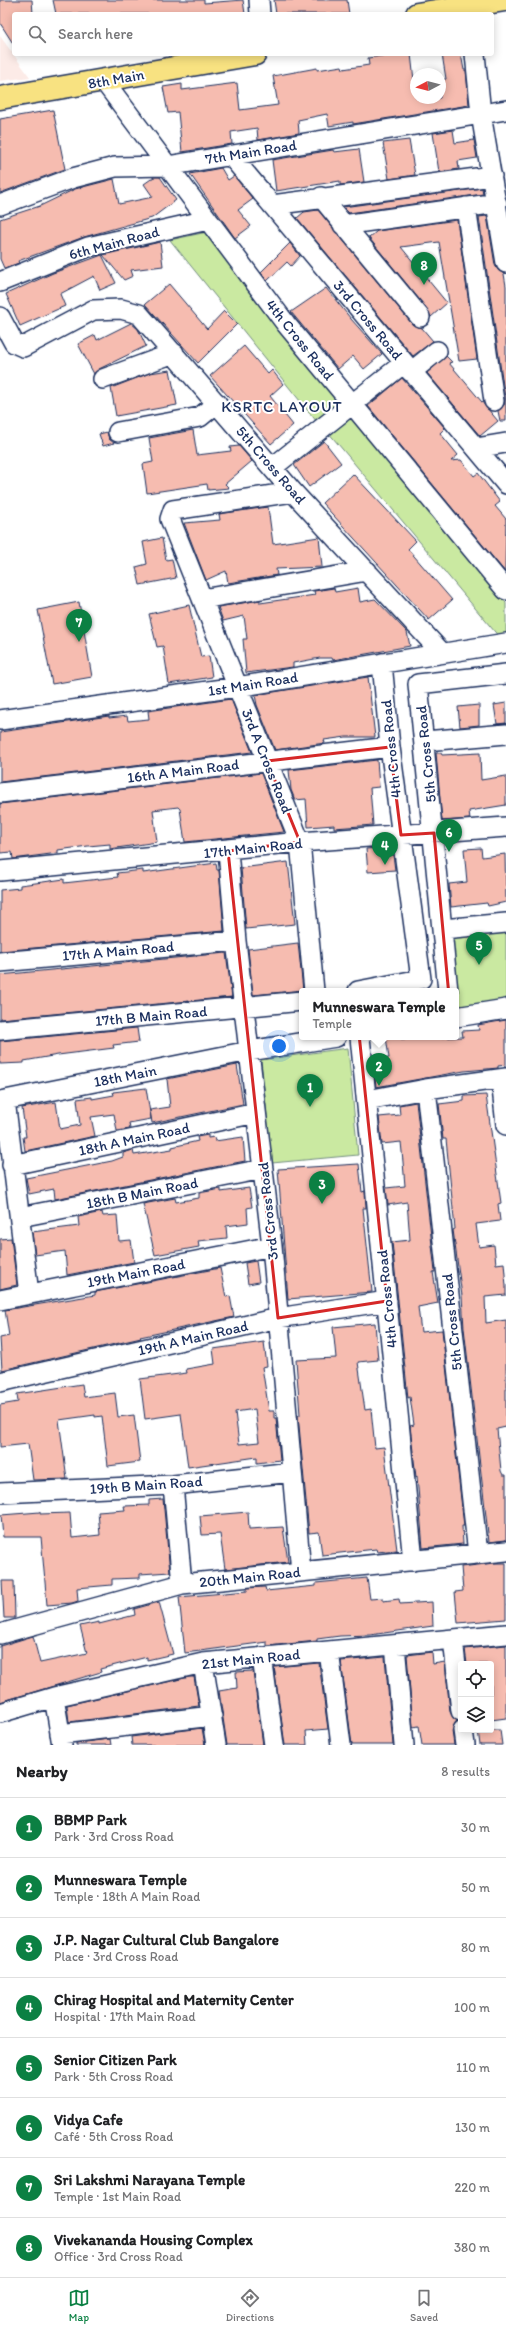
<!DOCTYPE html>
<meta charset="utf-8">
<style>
body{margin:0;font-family:Itim,sans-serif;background:#f6f6f6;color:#202124}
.controls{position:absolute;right:12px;bottom:12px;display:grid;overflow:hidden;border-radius:4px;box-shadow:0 2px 10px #0003}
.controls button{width:36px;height:36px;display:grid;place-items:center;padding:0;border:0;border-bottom:1px solid #e0e0e0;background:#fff;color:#202124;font:20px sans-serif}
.compass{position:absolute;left:410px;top:68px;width:36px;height:36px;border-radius:50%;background:#fff;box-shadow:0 2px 10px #0003;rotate:263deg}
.you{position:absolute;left:279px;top:1046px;width:14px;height:14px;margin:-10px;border:3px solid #fff;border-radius:50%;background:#1a73e8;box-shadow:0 0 0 6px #1a73e833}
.badge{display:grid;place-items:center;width:26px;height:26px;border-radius:50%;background:#0b8043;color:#fff;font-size:13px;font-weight:700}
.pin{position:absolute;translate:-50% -33px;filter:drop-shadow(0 1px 2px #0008)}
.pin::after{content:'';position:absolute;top:21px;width:14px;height:12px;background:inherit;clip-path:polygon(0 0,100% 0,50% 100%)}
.popup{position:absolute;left:299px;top:988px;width:160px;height:52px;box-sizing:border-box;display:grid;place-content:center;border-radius:4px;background:#fff;filter:drop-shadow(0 1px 3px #0005);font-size:13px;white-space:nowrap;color:#757577}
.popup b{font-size:15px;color:#202124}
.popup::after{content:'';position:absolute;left:50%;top:100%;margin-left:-8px;border:8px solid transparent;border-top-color:#fff}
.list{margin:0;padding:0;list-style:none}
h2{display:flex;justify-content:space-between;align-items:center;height:52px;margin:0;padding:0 16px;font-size:17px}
h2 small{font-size:13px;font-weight:400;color:#757577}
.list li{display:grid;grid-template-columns:26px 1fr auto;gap:12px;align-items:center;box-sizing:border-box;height:60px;padding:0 16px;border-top:1px solid #e0e0e0}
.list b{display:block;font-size:15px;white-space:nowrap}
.list p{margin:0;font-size:13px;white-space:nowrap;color:#757577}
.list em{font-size:13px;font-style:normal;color:#757577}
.icon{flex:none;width:22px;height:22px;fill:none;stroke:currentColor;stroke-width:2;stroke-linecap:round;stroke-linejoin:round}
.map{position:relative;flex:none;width:506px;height:1745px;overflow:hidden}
.search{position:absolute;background:#fff;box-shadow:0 2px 10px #0003;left:12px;right:12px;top:12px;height:44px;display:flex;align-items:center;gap:10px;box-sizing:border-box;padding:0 14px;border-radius:4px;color:#757577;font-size:15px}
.sheet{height:532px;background:#fff}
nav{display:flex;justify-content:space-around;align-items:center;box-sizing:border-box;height:56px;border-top:1px solid #e0e0e0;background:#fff;font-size:11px;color:#757577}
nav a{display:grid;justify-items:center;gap:2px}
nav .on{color:#0b8043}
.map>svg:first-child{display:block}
.built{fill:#fcebe7}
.green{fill:#cae9a1;stroke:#728c80}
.building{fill:#f6bcb0;stroke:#1b2f5e;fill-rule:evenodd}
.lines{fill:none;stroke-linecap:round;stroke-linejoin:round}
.minor-casing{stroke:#1b2f5e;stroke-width:22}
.major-casing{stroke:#1b2f5e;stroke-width:25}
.minor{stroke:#fff;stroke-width:19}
.major{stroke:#f8e281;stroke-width:22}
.marked{fill:none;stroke:#d62828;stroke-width:3;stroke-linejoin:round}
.labels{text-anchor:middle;stroke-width:4;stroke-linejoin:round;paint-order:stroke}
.street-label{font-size:15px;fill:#1b2f5e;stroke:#fff}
.neighbourhood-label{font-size:16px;letter-spacing:1px;fill:#1b2f5e;stroke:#fff}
</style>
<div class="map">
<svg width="506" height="1745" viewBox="0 0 506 1745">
<rect width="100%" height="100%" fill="#fff"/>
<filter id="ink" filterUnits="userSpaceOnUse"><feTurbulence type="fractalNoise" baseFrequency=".025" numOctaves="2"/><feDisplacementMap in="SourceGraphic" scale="8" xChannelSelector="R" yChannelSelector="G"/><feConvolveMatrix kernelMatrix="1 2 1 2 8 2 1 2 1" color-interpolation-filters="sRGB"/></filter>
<g filter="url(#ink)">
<path class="built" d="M0,36L30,77L0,81Z"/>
<path class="green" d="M207,232L343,402L317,422L170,240Z
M350,413L506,603V637L500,638L328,432Z
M506,920V1001L459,1008L447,929Z
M348,1048L358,1155L272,1163L261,1060Z"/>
<path class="building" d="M0,0H32L33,14H14V45L0,23Z
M53,0H204V3L243,0L245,14H56Z
M274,0H347L349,14H276Z
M394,54H411L416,98H440V80L446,79L442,54H461L464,70H466L469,105L353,124V122L329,126L327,114L298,120L299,133L258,140L257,128L231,132L232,144L182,152L178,112L168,113L163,87L182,84V90L237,83L240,110L278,105L273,76L317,68V70L342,66L343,69L369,65L368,58Z
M53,110L65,169L0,193V119Z
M453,130L455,143L474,140L477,158L458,161L459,169L439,172L433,133Z
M409,140L415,175L389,179L383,143Z
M359,149L364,182L340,185V181L276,191L272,160L333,150L334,152Z
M221,168L228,180L234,176L253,199L238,210L251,226L235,238L190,174Z
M154,177H160L176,200L152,218L84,237L18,261L19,263L4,268L0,259V219L40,206L75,189L114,179L119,204L153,197L144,184Z
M482,188L483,194L349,213L343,207Z
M318,210L412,324L422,328L433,341L413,356L297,218L304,212Z
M487,216L495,265L498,270L504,274L506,286V421H500L498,411L504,405L505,399L479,217Z
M457,220L477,359L459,361L439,242L401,247L447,303L431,317L428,310L369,238L377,231Z
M160,242L163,266L131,270L133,276L124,280L103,255Z
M290,243L300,256L291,266L287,262L267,281L261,272Z
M102,255L116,283L100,290L94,276L60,294L65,306L20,326L6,294L53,273Z
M169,284L207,329L224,311L237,324L198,363L145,304Z
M326,288L351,319L382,354L364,369L353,356L338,369L291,312Z
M131,323L138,329L146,346L99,369L94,374L78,344L95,335L97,340Z
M244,346L268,374L272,370L283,384L270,396L293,425L271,444L210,376Z
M446,356L452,362L449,363L498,421L480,436L427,373Z
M170,370L177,405L116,416L111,388L150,373Z
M402,378L445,428L440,433L458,455L451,461L461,460L474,476L478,473L500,502L495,506L506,519L505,572L368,406Z
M193,430L197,455L231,451L230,447L239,446L252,461L225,484L229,488L208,490L207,484L147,493L143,464L153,462L149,438Z
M107,432L109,439L114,443L103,446L99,434Z
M324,441L341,463L309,487L294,465Z
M353,474L416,541L408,549L452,600L429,620L322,503Z
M268,507L273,544L319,537L322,567L276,569L277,575L228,583L226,571L206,580L184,523L220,520L219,514Z
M162,538L166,560L172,559L176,578L140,585L136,567L147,564L143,542Z
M334,588L335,592L358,588L360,602L375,599L407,632L410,646L333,660L332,658H320L293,663V667L246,673L243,639H247L244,616L223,621L218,607L260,600V603L315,595L314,591Z
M79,602L92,677L52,684L38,610Z
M189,605L201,657L209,656L212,677L169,684L163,646L157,647L149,614Z
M368,677L375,737H346L324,740L325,743L275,750L257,705L255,695Z
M231,699L252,752L0,782V732L109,716V718L127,716L128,721L149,719L148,711Z
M506,703V723L497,724L494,705Z
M479,705V725L460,727L458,707Z
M436,753H441L442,755L480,753L481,780L506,776V805L469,811L470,819L442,821Z
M377,760L379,787L370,788L373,825L334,828V825L308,827L306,799L295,800L291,790L289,770Z
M261,773L284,832L185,842L180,809L178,807L153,810L157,842L110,849V844L88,846L58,850V853L13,859L12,852L0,853V804Z
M392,847L395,870L368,872L366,849Z
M481,848L482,857L505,854L506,902L488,906L487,903L451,907L449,884L467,882L464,849Z
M288,862L295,924L246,929L241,868Z
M216,863L217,870H219L224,931L0,951V890L20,888V885L43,882L64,879V883L118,877L117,873L143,870V873Z
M298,943L303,990L253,995L248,949Z
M226,953L232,997L0,1019V975Z
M506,1020V1065L498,1066V1068L464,1071L376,1087L373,1060L389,1058L386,1037H401V1039L463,1037L462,1031L479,1030L478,1025Z
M137,1028L139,1042L113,1045L114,1048L58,1055L24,1061V1063L0,1064V1041Z
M237,1065L243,1104L152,1123L150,1110L170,1107L167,1079Z
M146,1088L151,1119L129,1123L130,1129L117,1131L114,1114L91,1117L95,1136L25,1151L23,1137H26L22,1108L56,1102L60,1129L80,1125L77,1099L92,1097V1099L114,1095L113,1092Z
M486,1095L501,1203L498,1204L500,1221L476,1224L479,1247L494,1245L496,1264L504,1263L506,1286V1295L485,1297L486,1323L506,1320V1427L497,1429L501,1471L503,1475H506V1540L489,1542L464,1328L462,1296L453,1230L455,1229L446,1139H443L439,1104L464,1101V1096Z
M416,1102L435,1272H433L438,1303L418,1307L421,1332L442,1330L464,1526H462L463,1544L423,1548L417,1476L416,1477L410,1426L414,1425L410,1397L408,1398L392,1242L410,1240L407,1202L388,1205L386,1188L405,1186L403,1162L401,1142L382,1144L379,1117L400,1115L399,1105Z
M208,1135V1138L214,1137L215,1141L243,1137L245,1161L55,1199L54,1189L29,1194L26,1178L112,1161L123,1157V1153L133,1150L134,1155L172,1149V1147L198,1141L197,1137Z
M359,1164L362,1192L365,1191L366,1208H363L372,1292L288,1299L278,1169Z
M249,1188L252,1207L247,1208L248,1223L226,1226L227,1238L198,1241L199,1247L155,1255L143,1204L175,1198L176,1202L199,1198V1193L221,1189V1192Z
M102,1212L103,1216L117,1215L119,1241L131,1240L134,1262L67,1275L65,1251L35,1255L32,1232L79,1226L78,1217Z
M11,1238L17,1285L0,1289V1239Z
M256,1261L259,1282L248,1284L245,1263Z
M220,1268L226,1297L230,1296L234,1317L140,1337L141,1338L2,1370L0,1338L9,1336L5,1310L95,1295V1292Z
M375,1323L378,1360L358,1362L365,1410L371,1409L375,1448L384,1447L397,1550L377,1552L376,1549L322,1555L319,1532L309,1533L298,1415H300L296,1360L336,1358L333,1327Z
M264,1342L267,1366L262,1367L269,1411H274V1418H276L280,1460L257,1463V1457L188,1467L181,1414L145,1419L140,1379L187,1373L186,1369L215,1364L213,1349ZM255,1409L259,1442L239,1444L235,1412Z
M82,1384L84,1397L115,1393L118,1417L134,1415L140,1462L108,1466L102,1416L95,1417V1415L59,1420L67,1479L33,1480L28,1444L0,1447V1405L18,1402L17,1394Z
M163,1499L170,1572L140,1574V1578L112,1579V1585L77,1588L78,1601L72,1603L47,1605L41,1537H3L1,1515L40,1512V1514L70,1513L72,1538L100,1535L98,1512L125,1510L124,1506L149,1505V1500Z
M248,1512L249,1529L283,1527L288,1562L225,1569L220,1534L202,1535L200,1516Z
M494,1563H506V1619L458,1623L455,1592L463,1591L461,1567Z
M367,1578L370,1599L383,1598V1601L399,1599L400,1604L432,1602L433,1626L370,1635L340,1636L317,1639V1641L267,1646V1642L185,1653L179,1597L247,1591V1588L265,1587L266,1591L316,1586V1583Z
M2,1581H14L15,1618H4Z
M159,1602L173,1654L147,1660V1657L100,1669L101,1672L0,1702V1646L33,1636L40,1663L87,1653L80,1626L99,1622V1624L135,1615L134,1609Z
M506,1645V1718L491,1720V1664H467L465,1649Z
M432,1652L433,1664L445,1662L450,1712L457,1721L452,1731L454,1745H422L419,1726L413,1727L407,1655Z
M385,1657L393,1745H352L341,1661Z
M319,1663L328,1729L306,1731L307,1745H285L274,1667Z
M253,1671L263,1745H227L219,1691L237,1688L236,1672Z
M189,1677H194L199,1706L69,1722L67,1705Z
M202,1728L205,1745H132L131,1737Z
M478,1730H500L502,1745H480Z
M110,1739L111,1745H76V1743Z"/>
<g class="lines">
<defs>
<path id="minor" d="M259,0L260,14
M475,54L481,114L506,263
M104,81L286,324L506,590
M231,156L506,484
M321,197L420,317
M0,205L73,178L115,167L167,166L506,110
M272,205L492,176
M466,207L494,401
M343,225L497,203
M0,282L88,247L208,220
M0,317L14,343L23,347L93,310L121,309L139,314L293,492L442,653
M411,372L437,351
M103,379L174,353
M118,432L200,417L217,403
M476,448L506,443
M273,467L404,363
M293,492L173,510L170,519L300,842L314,991
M202,599L367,571
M0,720L237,687L506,643
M425,741L506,734
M0,793L390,747
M228,851L236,941L272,1246L301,1572
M0,871L300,842L506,827
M443,929L506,923
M0,962L236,941
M358,991L421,979L390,747L382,663
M448,991L418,684L506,674
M456,1017L506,1009
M0,1030L302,1001
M360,1037L413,1561
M501,1079L506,1125
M426,1089L478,1554
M5,1100L29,1294
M367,1100L426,1089L506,1078
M0,1101L249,1051L336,1037
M12,1165L256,1113
M20,1217L263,1169
M0,1300L272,1246
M0,1382L278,1318L387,1301
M173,1485L182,1584
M0,1493L173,1485L292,1472
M0,1634L182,1584L506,1551
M453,1639L461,1711
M395,1645L404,1745
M329,1651L341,1745
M262,1657L274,1745
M203,1663L216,1745
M54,1697L62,1745
M0,1713L54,1697L203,1663L506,1634
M463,1730L465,1745
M60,1734L212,1716"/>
<path id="major" d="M417,14L505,0
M0,98L255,54"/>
</defs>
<use href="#minor" class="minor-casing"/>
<use href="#major" class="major-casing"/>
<use href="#minor" class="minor"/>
<use href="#major" class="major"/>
</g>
</g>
<path class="marked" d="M390,747L401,835L434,833L451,1018L359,1034L387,1301L278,1318L228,851L300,842L267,761Z"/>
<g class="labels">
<g class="street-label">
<text transform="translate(116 79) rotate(-10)" y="5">8th Main</text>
<text transform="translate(251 152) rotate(-9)" y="5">7th Main Road</text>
<text transform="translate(114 243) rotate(-15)" y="5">6th Main Road</text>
<text transform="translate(368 320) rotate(50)" y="5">3rd Cross Road</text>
<text transform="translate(300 340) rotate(51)" y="5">4th Cross Road</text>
<text transform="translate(271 465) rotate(49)" y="5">5th Cross Road</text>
<text transform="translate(253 684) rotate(-9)" y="5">1st Main Road</text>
<text transform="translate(391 749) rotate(-96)" y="5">4th Cross Road</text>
<text transform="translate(426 754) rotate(-96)" y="5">5th Cross Road</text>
<text transform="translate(267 761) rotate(68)" y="5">3rd A Cross Road</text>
<text transform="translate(183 771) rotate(-7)" y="5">16th A Main Road</text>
<text transform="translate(253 848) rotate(-6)" y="5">17th Main Road</text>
<text transform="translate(118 951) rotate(-5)" y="5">17th A Main Road</text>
<text transform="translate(151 1016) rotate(-5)" y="5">17th B Main Road</text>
<text transform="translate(125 1076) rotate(-11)" y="5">18th Main</text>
<text transform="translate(134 1139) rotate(-12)" y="5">18th A Main Road</text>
<text transform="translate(142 1193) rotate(-11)" y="5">18th B Main Road</text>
<text transform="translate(268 1211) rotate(-96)" y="5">3rd Cross Road</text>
<text transform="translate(136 1273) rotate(-11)" y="5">19th Main Road</text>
<text transform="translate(387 1299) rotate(-96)" y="5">4th Cross Road</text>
<text transform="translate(452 1322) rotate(-96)" y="5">5th Cross Road</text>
<text transform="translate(193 1338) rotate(-13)" y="5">19th A Main Road</text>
<text transform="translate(146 1485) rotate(-4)" y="5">19th B Main Road</text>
<text transform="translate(250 1577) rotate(-6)" y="5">20th Main Road</text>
<text transform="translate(251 1659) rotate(-6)" y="5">21st Main Road</text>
</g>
<g class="neighbourhood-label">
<text x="282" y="412">KSRTC LAYOUT</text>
</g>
</g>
</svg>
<div class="controls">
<button><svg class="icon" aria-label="locate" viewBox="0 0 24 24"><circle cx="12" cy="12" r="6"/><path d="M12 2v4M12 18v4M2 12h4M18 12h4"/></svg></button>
<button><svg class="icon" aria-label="layers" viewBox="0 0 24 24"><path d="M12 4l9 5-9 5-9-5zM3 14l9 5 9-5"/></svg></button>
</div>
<svg class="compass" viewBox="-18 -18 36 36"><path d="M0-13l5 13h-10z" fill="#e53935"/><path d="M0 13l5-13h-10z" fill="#757577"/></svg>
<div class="you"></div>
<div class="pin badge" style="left:310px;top:1107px">1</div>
<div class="pin badge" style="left:379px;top:1086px">2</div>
<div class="popup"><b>Munneswara Temple</b>Temple</div>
<div class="pin badge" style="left:322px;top:1204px">3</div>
<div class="pin badge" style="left:385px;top:865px">4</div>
<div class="pin badge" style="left:479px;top:965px">5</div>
<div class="pin badge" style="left:449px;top:852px">6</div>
<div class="pin badge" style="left:79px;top:642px">7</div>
<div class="pin badge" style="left:424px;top:285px">8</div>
<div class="search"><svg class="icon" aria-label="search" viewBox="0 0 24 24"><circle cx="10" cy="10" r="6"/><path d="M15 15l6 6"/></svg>Search here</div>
</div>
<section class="sheet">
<h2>Nearby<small>8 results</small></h2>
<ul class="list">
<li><span class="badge">1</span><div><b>BBMP Park</b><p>Park · 3rd Cross Road</p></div><em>30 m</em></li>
<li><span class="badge">2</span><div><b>Munneswara Temple</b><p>Temple · 18th A Main Road</p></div><em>50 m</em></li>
<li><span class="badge">3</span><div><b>J.P. Nagar Cultural Club Bangalore</b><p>Place · 3rd Cross Road</p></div><em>80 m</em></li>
<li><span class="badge">4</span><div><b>Chirag Hospital and Maternity Center</b><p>Hospital · 17th Main Road</p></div><em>100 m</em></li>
<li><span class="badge">5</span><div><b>Senior Citizen Park</b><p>Park · 5th Cross Road</p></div><em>110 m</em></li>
<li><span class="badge">6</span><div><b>Vidya Cafe</b><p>Café · 5th Cross Road</p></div><em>130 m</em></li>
<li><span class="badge">7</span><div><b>Sri Lakshmi Narayana Temple</b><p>Temple · 1st Main Road</p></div><em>220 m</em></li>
<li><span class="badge">8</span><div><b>Vivekananda Housing Complex</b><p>Office · 3rd Cross Road</p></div><em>380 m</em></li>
</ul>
</section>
<nav>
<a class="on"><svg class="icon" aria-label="map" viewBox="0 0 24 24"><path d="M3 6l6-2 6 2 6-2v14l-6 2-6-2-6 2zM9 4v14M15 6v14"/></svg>Map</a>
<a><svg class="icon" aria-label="directions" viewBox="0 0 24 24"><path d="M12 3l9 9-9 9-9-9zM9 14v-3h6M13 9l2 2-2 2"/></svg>Directions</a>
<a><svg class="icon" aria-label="saved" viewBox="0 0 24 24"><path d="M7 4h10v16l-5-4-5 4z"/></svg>Saved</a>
</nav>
